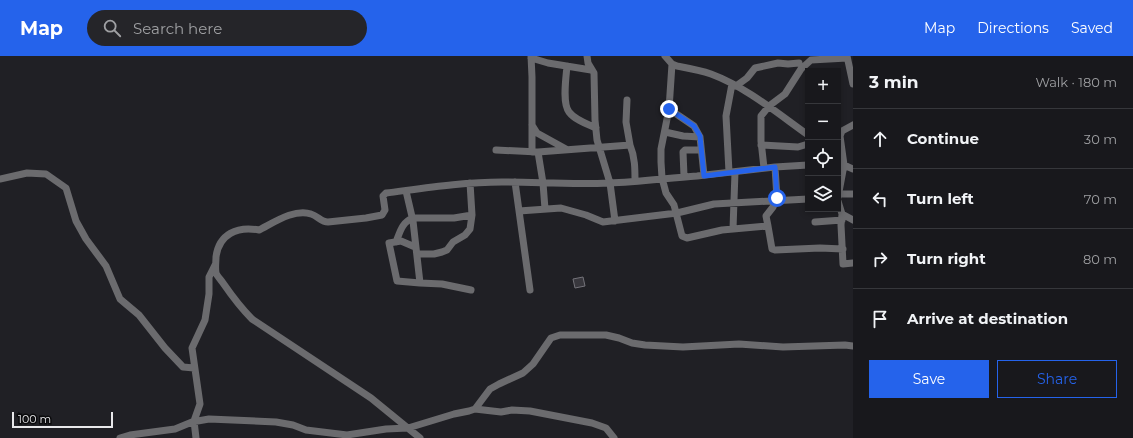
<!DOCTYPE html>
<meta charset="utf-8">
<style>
body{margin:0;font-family:Montserrat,sans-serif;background:#252529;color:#f1f3f6}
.controls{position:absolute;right:12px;top:12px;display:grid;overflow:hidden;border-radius:0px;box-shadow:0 2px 6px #0003}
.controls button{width:36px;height:36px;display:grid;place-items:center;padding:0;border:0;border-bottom:1px solid #36373b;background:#18181c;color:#f1f3f6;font:20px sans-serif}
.scale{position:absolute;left:12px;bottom:10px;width:101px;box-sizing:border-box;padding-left:4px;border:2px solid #e8e8eb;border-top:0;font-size:11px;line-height:14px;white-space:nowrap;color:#e8e8eb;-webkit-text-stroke:3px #0a0a0c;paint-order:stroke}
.stop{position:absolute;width:12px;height:12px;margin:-9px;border:3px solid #2563eb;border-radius:50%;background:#fff}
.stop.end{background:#2563eb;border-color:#fff;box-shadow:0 1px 4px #0008}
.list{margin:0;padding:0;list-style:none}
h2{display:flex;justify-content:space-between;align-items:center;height:52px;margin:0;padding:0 16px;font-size:17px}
h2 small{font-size:13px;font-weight:400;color:#9fa0a3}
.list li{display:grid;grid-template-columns:26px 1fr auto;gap:12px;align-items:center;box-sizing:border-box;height:60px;padding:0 16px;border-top:1px solid #36373b}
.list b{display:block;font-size:15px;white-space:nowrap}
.list em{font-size:13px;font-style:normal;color:#9fa0a3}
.actions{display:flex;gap:8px;padding:12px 16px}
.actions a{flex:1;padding:9px 0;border:1px solid #2563eb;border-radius:0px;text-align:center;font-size:14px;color:#2563eb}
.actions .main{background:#2563eb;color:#fff}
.icon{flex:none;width:22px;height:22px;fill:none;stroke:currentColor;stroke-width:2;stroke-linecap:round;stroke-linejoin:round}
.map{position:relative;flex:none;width:853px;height:382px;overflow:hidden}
header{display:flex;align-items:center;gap:24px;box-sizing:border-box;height:56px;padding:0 20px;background:#2563eb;color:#fff}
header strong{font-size:19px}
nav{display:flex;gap:22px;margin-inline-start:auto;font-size:14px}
.search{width:280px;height:36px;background:#252529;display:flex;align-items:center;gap:10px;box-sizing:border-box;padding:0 14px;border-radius:22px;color:#9fa0a3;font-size:15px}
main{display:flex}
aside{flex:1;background:#18181c}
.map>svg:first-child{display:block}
.building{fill:#38373d;stroke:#74737a}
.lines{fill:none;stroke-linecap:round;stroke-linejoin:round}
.street{stroke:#6b6b6e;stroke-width:7}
.route{stroke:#2563eb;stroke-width:5}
</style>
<header>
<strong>Map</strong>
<div class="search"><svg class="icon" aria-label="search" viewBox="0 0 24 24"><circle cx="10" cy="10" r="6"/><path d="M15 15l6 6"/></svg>Search here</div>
<nav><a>Map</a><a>Directions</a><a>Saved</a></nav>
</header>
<main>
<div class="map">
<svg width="853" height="382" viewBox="0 0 853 382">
<rect width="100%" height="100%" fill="#202025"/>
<path class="building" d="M583,221L585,230L575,232L573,223Z"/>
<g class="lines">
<path class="street" d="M531,0L532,21V96
M587,0L588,7L594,17L595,64L597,84L610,127L615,165
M665,0L672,8L677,10C688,12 700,14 711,18C746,31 777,57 808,79
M847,0L853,28
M531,2L548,7L591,14
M672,8L669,53L661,93V106L662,122L666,137L674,149L682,180L687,182L722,174L768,170L766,160L773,151L777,142L775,111
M567,10C566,22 562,47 569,56C575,64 587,68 596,72
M736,30L747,22L755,12L778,7L788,8L799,7
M669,53L694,70L700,81L704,119
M532,69L537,77L566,93
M665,76L683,80L700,81
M630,89C635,101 635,113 635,125
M761,89L798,91L808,88
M496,94L538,96L630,89L626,66L627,44
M538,96L543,127L545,153
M838,108L844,109L853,113
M764,112L761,85V60L769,50L785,38L801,13L811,4L847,2
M729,116L726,60L732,28
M684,120L683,96L685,94H701
M0,123L27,117L46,118L66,132L76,165L86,183L106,210L120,243L139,259L165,292L183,311L194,312
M515,126L530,234
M406,135L413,165L420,227L397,225L389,187L401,185L415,191
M839,138H853
M838,141L844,109L840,80L842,75L853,69
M838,145L842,158L853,164
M519,155L561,152L586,159L603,166L611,165L677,157L714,148L808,143
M842,158L841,169L843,208L853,207
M815,166L842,164
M768,170L772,193L775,194L820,192L843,193
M733,173L735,116
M396,186C400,176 402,166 413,162H454L472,159L470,127
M417,198H434L442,196L447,194L453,186L465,179L470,173L472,159
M420,227L442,228L471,234
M475,353L501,356L512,354L530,355L592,367L606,372L614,382
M120,382L130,379L175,373L192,366L209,363L276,366L293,369L306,374L347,379L386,373L408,372L454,358L469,355L475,353L490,333L499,328L523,317L533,308L551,282L560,279H606L619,282L632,287L645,289L683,291L739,288L783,291L845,289L853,290
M196,382L194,365L200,348L192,292L205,264L209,238V221L215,209
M420,382L371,342L252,263C241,252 232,240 223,227C221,224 217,220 216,217C215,212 216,206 216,201C219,178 237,170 259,174C273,167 295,152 311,158C318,160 321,166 328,166L366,162L382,159L385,154L383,140L386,137C425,132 463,126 502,126C537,126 573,129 609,127C638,126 668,122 697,120L775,111L808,109"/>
</g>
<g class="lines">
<path class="route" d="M669,53L694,70L700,80L704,120L775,111L777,142"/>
</g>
</svg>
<div class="controls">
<button>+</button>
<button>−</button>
<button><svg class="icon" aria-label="locate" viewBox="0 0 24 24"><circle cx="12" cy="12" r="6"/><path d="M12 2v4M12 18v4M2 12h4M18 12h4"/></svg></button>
<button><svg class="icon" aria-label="layers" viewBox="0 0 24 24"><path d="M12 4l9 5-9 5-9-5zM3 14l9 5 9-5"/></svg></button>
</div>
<div class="scale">100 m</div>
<div class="stop" style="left:777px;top:142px"></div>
<div class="stop end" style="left:669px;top:53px"></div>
</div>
<aside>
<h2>3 min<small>Walk · 180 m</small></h2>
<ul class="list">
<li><svg class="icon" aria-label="ahead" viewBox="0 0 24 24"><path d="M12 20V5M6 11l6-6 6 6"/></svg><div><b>Continue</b></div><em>30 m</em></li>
<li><svg class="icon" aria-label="left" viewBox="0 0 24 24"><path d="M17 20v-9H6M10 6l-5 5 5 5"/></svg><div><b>Turn left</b></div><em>70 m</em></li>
<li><svg class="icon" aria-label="right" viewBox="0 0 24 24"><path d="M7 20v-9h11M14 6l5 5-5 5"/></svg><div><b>Turn right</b></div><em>80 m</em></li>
<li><svg class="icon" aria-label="arrive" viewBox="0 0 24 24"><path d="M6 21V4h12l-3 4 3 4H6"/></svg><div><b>Arrive at destination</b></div></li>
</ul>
<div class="actions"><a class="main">Save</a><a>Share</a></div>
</aside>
</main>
